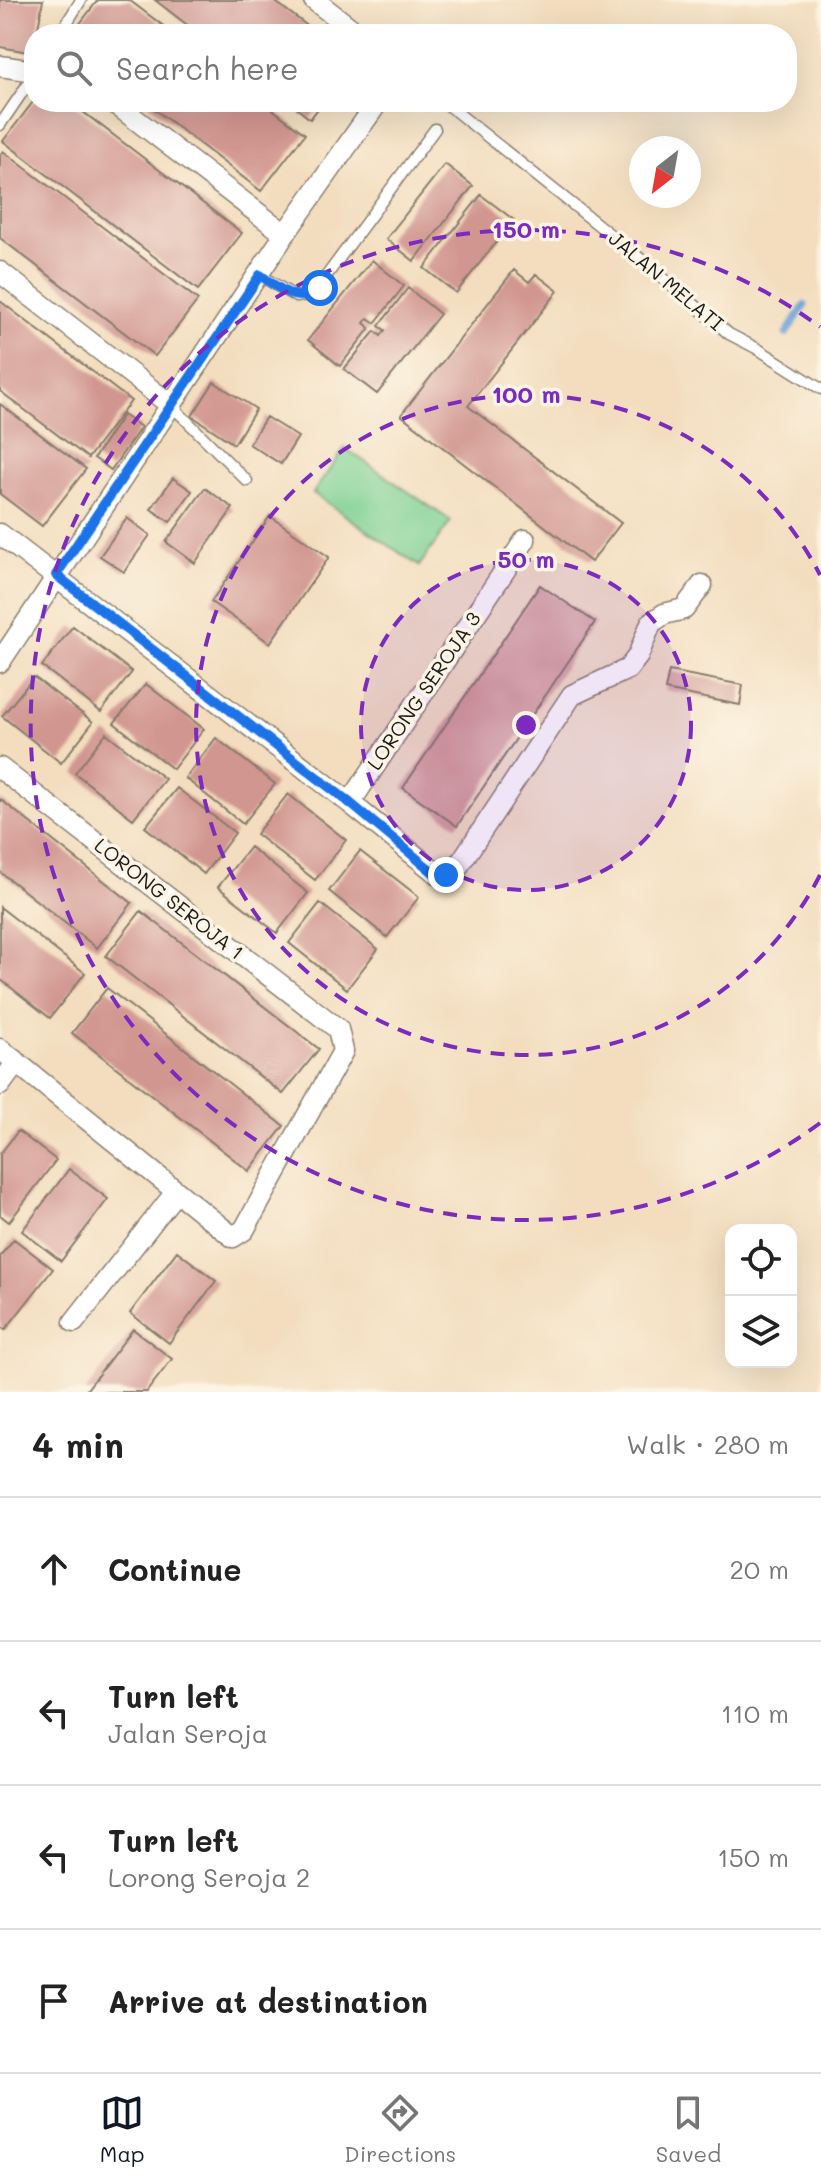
<!DOCTYPE html>
<meta charset="utf-8">
<style>
body{margin:0;font-family:Mali,sans-serif;background:#f2f2f2;color:#222}
.controls{position:absolute;right:24px;bottom:24px;display:grid;overflow:hidden;border-radius:16px;box-shadow:0 8px 32px #0002}
.controls button{width:72px;height:72px;display:grid;place-items:center;padding:0;border:0;border-bottom:2px solid #e0e0e0;background:#fff;color:#222;font:40px sans-serif}
.compass{position:absolute;left:629px;top:136px;width:72px;height:72px;border-radius:50%;background:#fff;box-shadow:0 8px 32px #0002;rotate:211deg}
.stop{position:absolute;width:24px;height:24px;margin:-18px;border:6px solid #1a73e8;border-radius:50%;background:#fff}
.stop.end{background:#1a73e8;border-color:#fff;box-shadow:0 2px 8px #0008}
.list{margin:0;padding:0;list-style:none}
h2{display:flex;justify-content:space-between;align-items:center;height:104px;margin:0;padding:0 32px;font-size:34px}
h2 small{font-size:26px;font-weight:400;color:#767676}
.list li{display:grid;grid-template-columns:52px 1fr auto;gap:24px;align-items:center;box-sizing:border-box;height:144px;padding:0 32px;border-top:2px solid #e0e0e0}
.list b{display:block;font-size:30px;white-space:nowrap}
.list p{margin:0;font-size:26px;white-space:nowrap;color:#767676}
.list em{font-size:26px;font-style:normal;color:#767676}
.icon{flex:none;width:44px;height:44px;fill:none;stroke:currentColor;stroke-width:2;stroke-linecap:round;stroke-linejoin:round}
.map{position:relative;flex:none;width:821px;height:1392px;overflow:hidden}
.search{position:absolute;background:#fff;box-shadow:0 8px 32px #0002;left:24px;right:24px;top:24px;height:88px;display:flex;align-items:center;gap:20px;box-sizing:border-box;padding:0 28px;border-radius:32px;color:#767676;font-size:30px}
.sheet{height:680px;background:#fff}
nav{display:flex;justify-content:space-around;align-items:center;box-sizing:border-box;height:112px;border-top:2px solid #e0e0e0;background:#fff;font-size:22px;color:#767676}
nav a{display:grid;justify-items:center;gap:4px}
nav .on{color:#111827}
.map>svg:first-child{display:block}
.pitch{fill:#7bd093;stroke:#4c7658;stroke-width:2}
.lines{fill:none;stroke-linecap:round;stroke-linejoin:round}
.stream{stroke:#669dd4;stroke-width:7}
.building{fill:#d19690}
.service-casing{stroke:#887c6d;stroke-width:13}
.minor-casing{stroke:#887c6d;stroke-width:23}
.service{stroke:#fff;stroke-width:10}
.minor{stroke:#fff;stroke-width:20}
.route{stroke:#1a73e8;stroke-width:10}
.ring{fill:none;stroke:#7b2cbf;stroke-width:4;stroke-dasharray:14 10}
.labels{text-anchor:middle;stroke-width:7;stroke-linejoin:round;paint-order:stroke}
.street-label{font-size:20px;fill:#1c1c1c;stroke:#fcf5e5}
.centre{fill:#7b2cbf;stroke:#fcf5e5;stroke-width:4}
.ring-label{font-size:24px;text-anchor:middle;font-weight:bold;fill:#7b2cbf;stroke:#fcf5e5;stroke-width:7;stroke-linejoin:round;paint-order:stroke}
</style>
<div class="map">
<svg width="821" height="1392" viewBox="0 0 821 1392">
<rect width="100%" height="100%" fill="#fcf5e5"/>
<filter id="ink" filterUnits="userSpaceOnUse"><feTurbulence type="fractalNoise" baseFrequency=".0125" numOctaves="2"/><feDisplacementMap in="SourceGraphic" scale="16" xChannelSelector="R" yChannelSelector="G"/><feConvolveMatrix kernelMatrix="1 2 1 2 8 2 1 2 1" color-interpolation-filters="sRGB"/></filter>
<filter id="wash" filterUnits="userSpaceOnUse"><feTurbulence type="fractalNoise" baseFrequency=".006" numOctaves="4" result="noise"/><feDisplacementMap in="SourceGraphic" scale="32" xChannelSelector="R" yChannelSelector="G"/><feGaussianBlur stdDeviation="1.8" result="paint"/><feColorMatrix in="noise" values="0 0 0 0 0 0 0 0 0 0 0 0 0 0 0 0 0 1.4 0 .05"/><feComposite in="paint" operator="in"/></filter>
<g filter="url(#wash)">
<rect width="100%" height="100%" fill="#f3ddbe"/>
<path class="pitch" d="M345,448L451,521L419,566L313,493Z"/>
<g class="lines">
<path class="stream" d="M786,334L805,305"/>
</g>
<g id="blocks">
<path class="building" d="M0,0H43L37,34H34V53L0,47Z
M98,0H129L174,34H72Z
M155,0H273L318,34H199Z
M33,102H70L242,233L198,290L3,141Z
M145,102H263L305,134L261,191Z
M289,102H323L310,119Z
M3,151L198,300L155,356L0,238V155Z
M445,164L473,186L414,261L386,239Z
M481,195L514,220L456,293L424,268Z
M372,260L404,286L375,323L368,318L364,323L370,328L340,366L308,340Z
M514,270L529,282L536,274L558,291L468,406L621,523L591,562L401,415Z
M408,288L440,314L377,394L344,369L375,331L381,336L385,330L379,326Z
M0,301L131,401L88,458L0,391Z
M214,382L256,409L234,444L192,416Z
M0,404L86,469L42,526L0,494Z
M123,415L141,427L111,470L94,458Z
M266,417L298,437L281,464L249,444Z
M173,478L192,491L170,522L151,509Z
M205,488L233,508L195,563L166,542Z
M270,516L329,557L270,643L211,602Z
M127,518L150,535L124,572L100,556Z
M540,585L595,622L457,826L403,788Z
M73,626L132,672L101,712L42,666Z
M669,671L743,685L740,705L665,690Z
M34,677L93,722L61,763L2,716Z
M146,684L204,729L173,769L114,723Z
M106,733L165,779L133,819L75,773Z
M216,738L275,784L243,824L185,778Z
M177,788L235,833L204,874L145,827Z
M288,794L346,840L315,880L256,834Z
M0,799L132,903L97,948L0,872Z
M250,847L308,893L277,933L218,887Z
M360,851L419,897L387,937L329,891Z
M320,903L378,949L347,989L289,943Z
M0,907L85,973L50,1018L0,979Z
M141,911L319,1049L283,1094L106,956Z
M107,988L284,1126L249,1171L72,1033Z
M18,1131L56,1160L9,1222L0,1215V1154Z
M69,1169L108,1199L61,1261L22,1231Z
M14,1239L53,1269L5,1330L0,1326V1256Z
M177,1251L216,1281L169,1343L130,1313Z
M133,1329L172,1359L148,1390L147,1392H85Z"/>
</g>
</g>
<g filter="url(#ink)">
<use href="#blocks" fill-opacity="0" stroke="#887c6d" stroke-width="2"/>
<g class="lines">
<defs>
<path id="service" d="M60,34L81,0
M444,102L636,255L729,334L758,349L821,389
M0,125L34,75
M260,275L296,297L313,294L435,129
M172,406L247,481"/>
<path id="minor" d="M314,0L358,34
M0,66L34,71
M113,102L285,234
M0,272L172,406
M0,534L350,803L439,875H446L457,868L572,695L628,669L638,656L651,623L664,614L684,609L702,585
M0,662L285,234L378,102
M0,768L338,1029L343,1051L244,1230L233,1237L0,1049
M350,803L525,540
M0,1085L17,1062
M74,1322L176,1192"/>
</defs>
<use href="#service" class="service-casing"/>
<use href="#minor" class="minor-casing"/>
<use href="#service" class="service"/>
<use href="#minor" class="minor"/>
</g>
</g>
<g class="lines" filter="url(#ink)">
<path class="route" d="M320,288C298,307 279,288 260,275L56,575L350,803L433,872L446,875"/>
</g>
<circle cx="526" cy="725" r="165" fill="#7b2cbf" fill-opacity=".12"/>
<g class="ring">
<circle cx="526" cy="725" r="165"/>
<path d="M820 875A330 330 0 1 1 820 575"/>
<path d="M820 1123A495 495 0 1 1 820 327"/>
</g>
<g class="labels">
<g class="street-label">
<text transform="translate(666 281) rotate(40)" y="7">JALAN MELATI</text>
<text transform="translate(424 691) rotate(-56)" y="7">LORONG SEROJA 3</text>
<text transform="translate(169 899) rotate(38)" y="7">LORONG SEROJA 1</text>
</g>
</g>
<circle cx="526" cy="725" r="12" class="centre"/>
<g class="ring-label">
<text x="526" y="238">150 m</text>
<text x="526" y="403">100 m</text>
<text x="526" y="568">50 m</text>
</g>
</svg>
<div class="controls">
<button><svg class="icon" aria-label="locate" viewBox="0 0 24 24"><circle cx="12" cy="12" r="6"/><path d="M12 2v4M12 18v4M2 12h4M18 12h4"/></svg></button>
<button><svg class="icon" aria-label="layers" viewBox="0 0 24 24"><path d="M12 4l9 5-9 5-9-5zM3 14l9 5 9-5"/></svg></button>
</div>
<svg class="compass" viewBox="-18 -18 36 36"><path d="M0-13l5 13h-10z" fill="#e53935"/><path d="M0 13l5-13h-10z" fill="#767676"/></svg>
<div class="stop" style="left:320px;top:288px"></div>
<div class="stop end" style="left:446px;top:875px"></div>
<div class="search"><svg class="icon" aria-label="search" viewBox="0 0 24 24"><circle cx="10" cy="10" r="6"/><path d="M15 15l6 6"/></svg>Search here</div>
</div>
<section class="sheet">
<h2>4 min<small>Walk · 280 m</small></h2>
<ul class="list">
<li><svg class="icon" aria-label="ahead" viewBox="0 0 24 24"><path d="M12 20V5M6 11l6-6 6 6"/></svg><div><b>Continue</b></div><em>20 m</em></li>
<li><svg class="icon" aria-label="left" viewBox="0 0 24 24"><path d="M17 20v-9H6M10 6l-5 5 5 5"/></svg><div><b>Turn left</b><p>Jalan Seroja</p></div><em>110 m</em></li>
<li><svg class="icon" aria-label="left" viewBox="0 0 24 24"><path d="M17 20v-9H6M10 6l-5 5 5 5"/></svg><div><b>Turn left</b><p>Lorong Seroja 2</p></div><em>150 m</em></li>
<li><svg class="icon" aria-label="arrive" viewBox="0 0 24 24"><path d="M6 21V4h12l-3 4 3 4H6"/></svg><div><b>Arrive at destination</b></div></li>
</ul>
</section>
<nav>
<a class="on"><svg class="icon" aria-label="map" viewBox="0 0 24 24"><path d="M3 6l6-2 6 2 6-2v14l-6 2-6-2-6 2zM9 4v14M15 6v14"/></svg>Map</a>
<a><svg class="icon" aria-label="directions" viewBox="0 0 24 24"><path d="M12 3l9 9-9 9-9-9zM9 14v-3h6M13 9l2 2-2 2"/></svg>Directions</a>
<a><svg class="icon" aria-label="saved" viewBox="0 0 24 24"><path d="M7 4h10v16l-5-4-5 4z"/></svg>Saved</a>
</nav>
